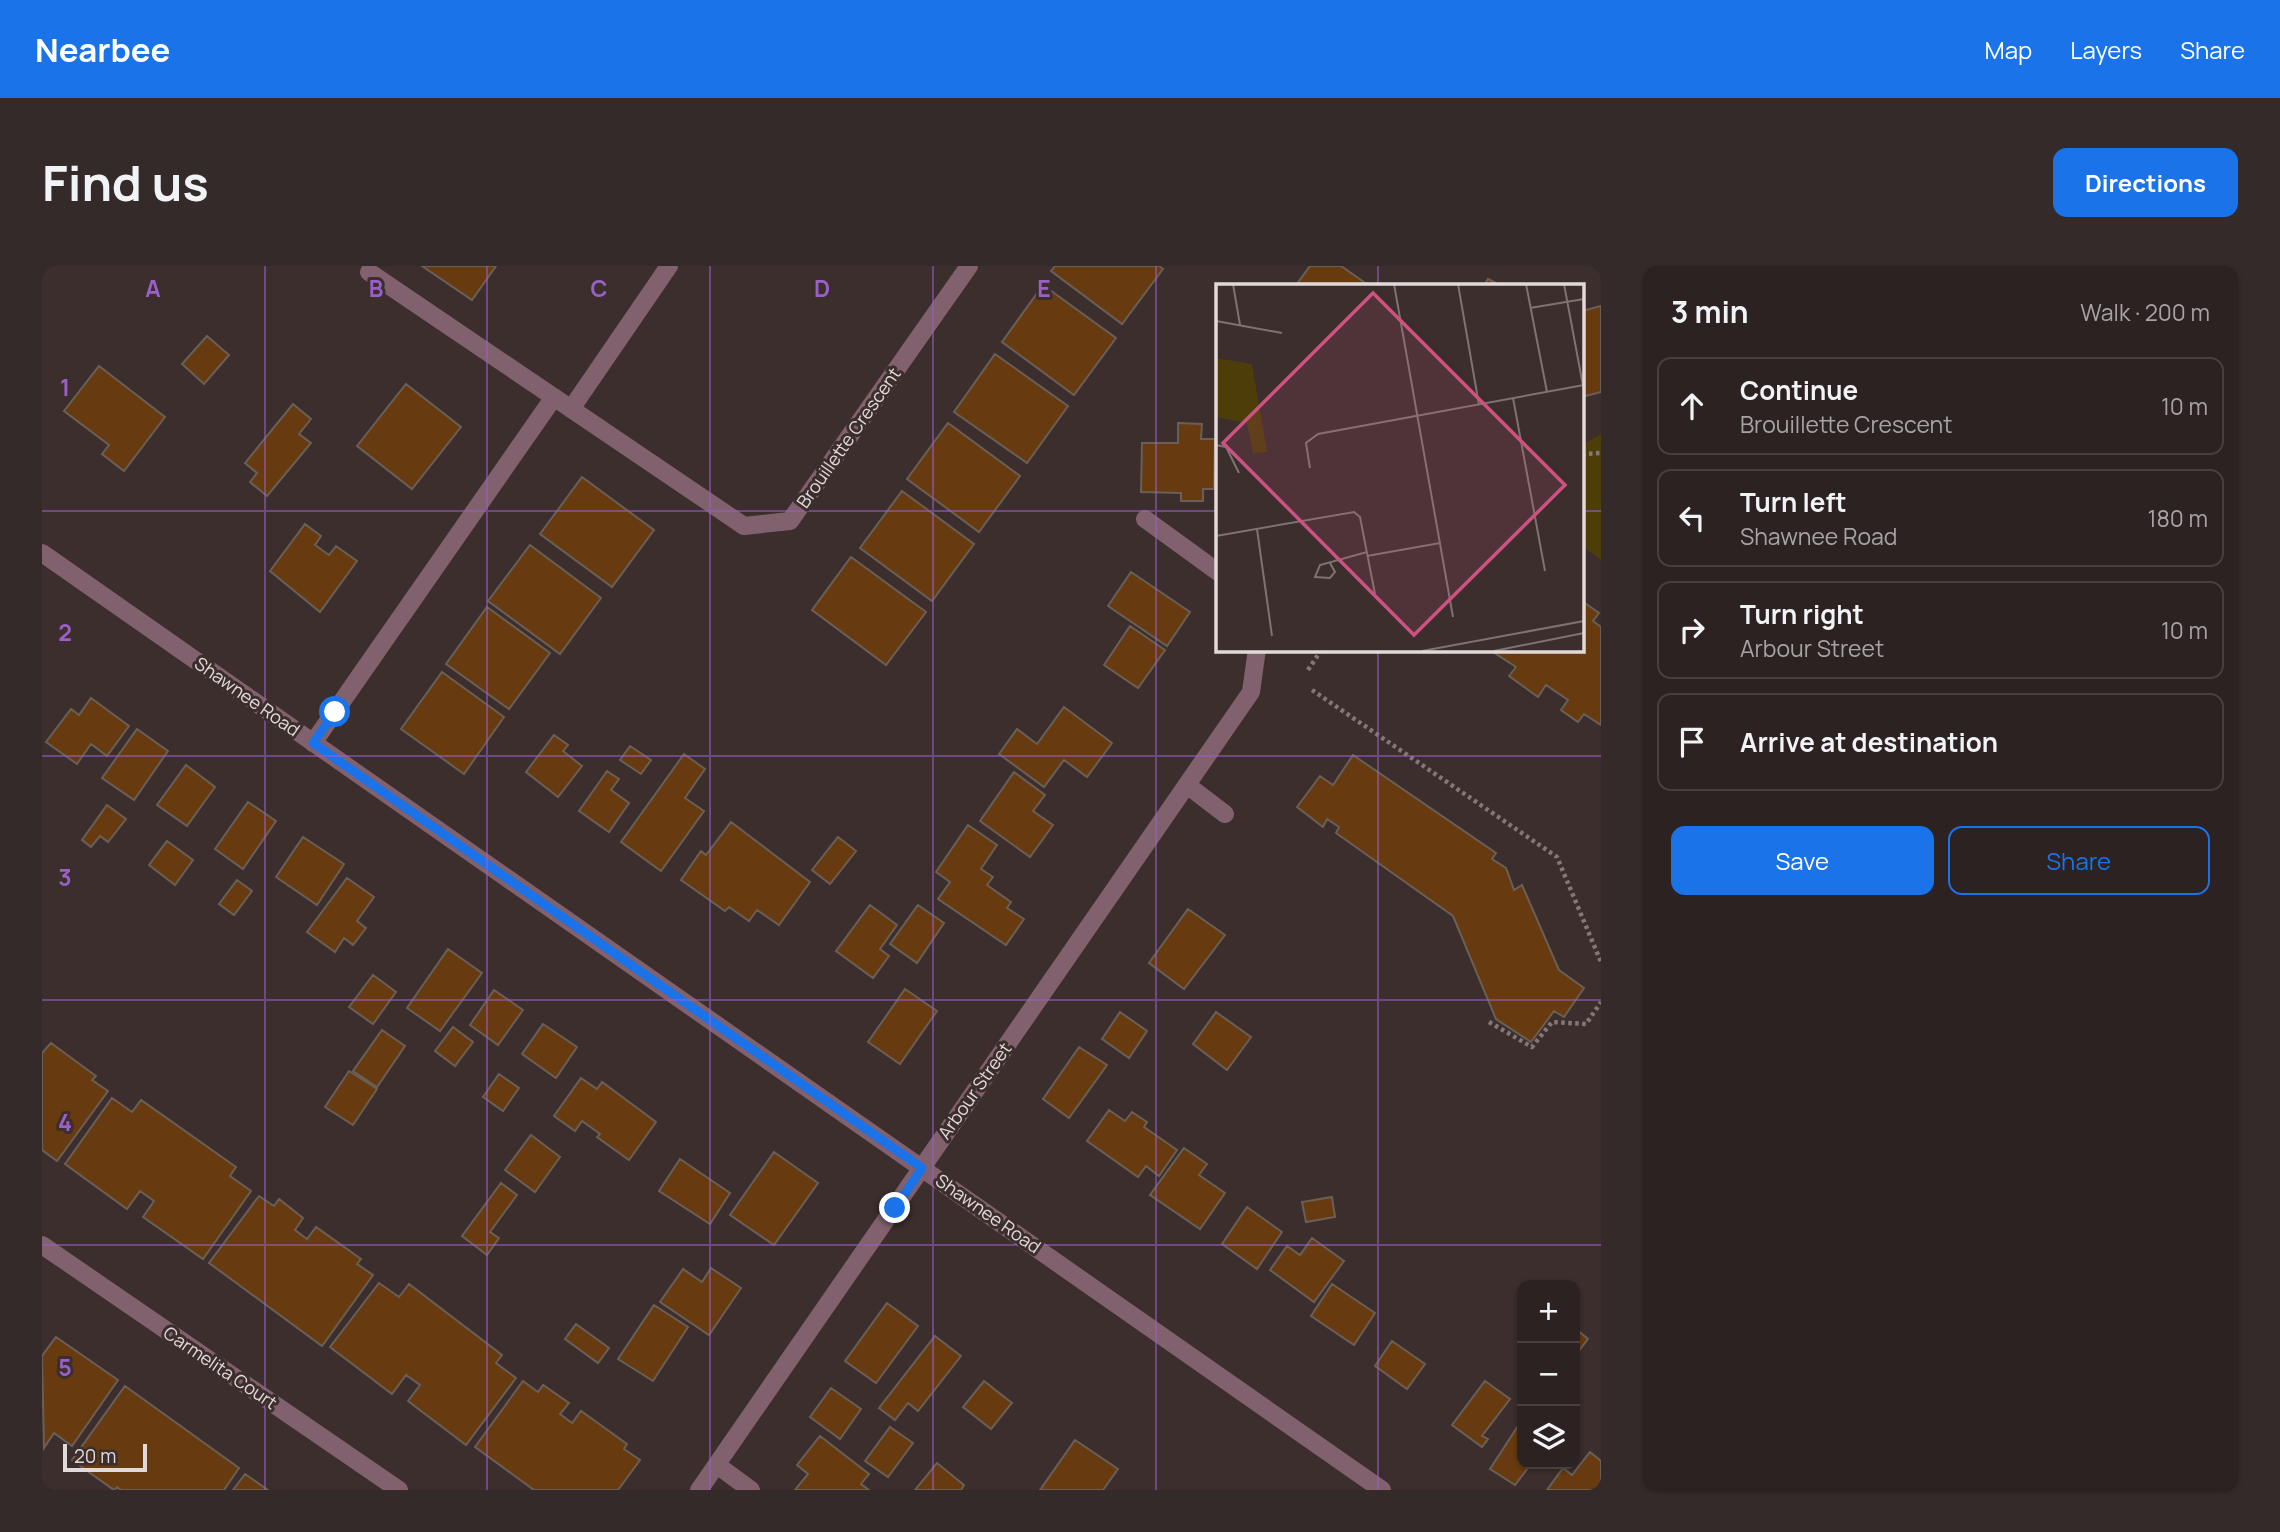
<!DOCTYPE html>
<meta charset="utf-8">
<style>
body{margin:0;font-family:Manrope,sans-serif;background:#342a2a;color:#f1f3f6}
.controls{position:absolute;right:21px;bottom:21px;display:grid;overflow:hidden;border-radius:14px;box-shadow:0 2px 5px #0004}
.controls button{width:63px;height:63px;display:grid;place-items:center;padding:0;border:0;border-bottom:2px solid #483f40;background:#2c2222;color:#f1f3f6;font:35px sans-serif}
.scale{position:absolute;left:21px;bottom:18px;width:84px;box-sizing:border-box;padding-left:7px;border:4px solid #e2dad9;border-top:0;font-size:19px;line-height:24px;white-space:nowrap;color:#e2dad9;-webkit-text-stroke:5px #3b2e2d;paint-order:stroke}
.stop{position:absolute;width:21px;height:21px;margin:-16px;border:5px solid #1a73e8;border-radius:50%;background:#fff}
.stop.end{background:#1a73e8;border-color:#fff;box-shadow:0 2px 7px #0008}
.list{margin:0;padding:0;list-style:none}
h2{display:flex;justify-content:space-between;align-items:center;height:91px;margin:0;padding:0 28px;font-size:30px}
h2 small{font-size:23px;font-weight:400;color:#a6a4a5}
.list li{display:grid;grid-template-columns:46px 1fr auto;gap:21px;align-items:center;box-sizing:border-box;height:98px;margin:0 14px 14px;padding:0 14px;border:2px solid #483f40;border-radius:14px}
.list b{display:block;font-size:26px;white-space:nowrap}
.list p{margin:0;font-size:23px;white-space:nowrap;color:#a6a4a5}
.list em{font-size:23px;font-style:normal;color:#a6a4a5}
.actions{display:flex;gap:14px;padding:21px 28px}
.actions a{flex:1;padding:16px 0;border:2px solid #1a73e8;border-radius:14px;text-align:center;font-size:24px;color:#1a73e8}
.actions .main{background:#1a73e8;color:#fff}
.icon{flex:none;width:38px;height:38px;fill:none;stroke:currentColor;stroke-width:2;stroke-linecap:round;stroke-linejoin:round}
.map{position:relative;flex:none;width:1559px;height:1224px;overflow:hidden;border-radius:14px}
header{display:flex;align-items:center;gap:42px;box-sizing:border-box;height:98px;padding:0 35px;background:#1a73e8;color:#fff}
header strong{font-size:33px}
nav{display:flex;gap:38px;margin-inline-start:auto;font-size:24px}
.intro{display:flex;align-items:center;justify-content:space-between;box-sizing:border-box;height:168px;padding:0 42px}
h1{margin:0;font-size:49px}
.button{padding:18px 32px;border-radius:14px;background:#1a73e8;color:#fff;font-size:24px;font-weight:700}
main{display:flex;gap:42px;padding:0 42px}
aside{flex:1;background:#2c2222;border-radius:14px;box-shadow:0 2px 5px #0004}
.map>svg:first-child{display:block}
.green{fill:#4d3e09}
.building{fill:#673a0f;stroke:#6a5f57;stroke-width:2}
.lines{fill:none;stroke-linecap:round;stroke-linejoin:round}
.path{stroke:#827877;stroke-width:4.5;stroke-dasharray:3.5 3.5;stroke-linecap:butt}
.minor{stroke:#82616e;stroke-width:18}
.route{stroke:#1a73e8;stroke-width:9}
.grid{fill:none;stroke:#9a60c7;stroke-width:2;stroke-opacity:0.55}
.labels{text-anchor:middle;stroke-width:6;stroke-linejoin:round;paint-order:stroke}
.street-label{font-size:18px;fill:#e2dad9;stroke:#3b2e2d}
.inset-road{fill:none;stroke:#7e7372;stroke-width:2}
.view{fill:#cc5281;fill-opacity:0.15;stroke:#cc5281;stroke-width:3.5}
.inset-edge{fill:none;stroke:#e2dad9;stroke-width:3.5}
.grid-label{font-size:23px;text-anchor:middle;font-weight:bold;fill:#9a60c7;stroke:#3b2e2d;stroke-width:6;stroke-linejoin:round;paint-order:stroke}
</style>
<header>
<strong>Nearbee</strong>
<nav><a>Map</a><a>Layers</a><a>Share</a></nav>
</header>
<div class="intro"><h1>Find us</h1><a class="button">Directions</a></div>
<main>
<div class="map">
<svg width="1559" height="1224" viewBox="0 0 1559 1224">
<rect width="100%" height="100%" fill="#3b2e2d"/>
<path class="green" d="M1559,168V294L1540,280V179Z"/>
<path class="building" d="M380,0H454L430,34Z
M1013,0H1117L1121,3L1080,58L1009,5Z
M1268,0H1299L1326,19H1254Z
M1446,13L1458,19H1442Z
M1001,19L1074,72L1032,129L960,76Z
M1559,40V126L1540,131V45Z
M165,70L187,89L162,118L140,98Z
M953,88L1026,140L985,197L912,146Z
M57,100L123,151L82,205L60,188L67,179L22,145Z
M364,118L419,161L370,223L315,180Z
M251,138L269,153L257,168L269,177L225,230L208,216L215,207L203,197Z
M906,157L978,210L937,266L865,213Z
M1136,157L1160,158L1159,173H1173L1172,223H1161V235H1139V227L1099,226L1100,177H1136Z
M540,211L612,264L570,321L498,268Z
M860,225L932,278L890,335L818,282Z
M263,258L279,270L273,279L287,289L294,280L315,295L278,346L228,305Z
M488,279L559,332L518,388L446,335Z
M809,291L884,346L844,399L770,344Z
M1089,306L1148,346L1125,380L1066,340Z
M1540,335L1557,347L1551,355L1559,361V459L1542,448L1536,456L1519,444L1526,434L1504,419L1496,431L1467,410L1474,401L1451,386L1453,383H1540Z
M445,341L508,387L467,443L404,398Z
M1088,360L1123,384L1096,422L1062,399Z
M400,406L462,451L422,508L359,463Z
M49,432L87,460L65,490L49,478L35,498L4,476L29,443L37,449Z
M1022,441L1070,477L1045,511L1022,494L1002,521L957,488L975,463L995,478Z
M95,463L126,485L92,534L60,512Z
M512,469L526,479L521,485L540,500L516,531L484,506Z
M588,480L609,494L599,508L578,494Z
M642,488L663,503L643,532L662,545L619,605L579,576Z
M1311,489L1454,587L1450,593L1464,602L1472,624L1480,619L1517,704L1542,722L1522,751L1512,745L1489,776L1454,753L1411,650L1294,567L1297,561L1285,553L1281,561L1255,541L1278,510L1291,519Z
M144,499L173,521L145,560L115,539Z
M565,505L577,513L569,524L587,537L567,566L537,545Z
M972,506L1003,529L991,545L1011,559L988,591L938,555Z
M206,536L234,555L201,603L173,583Z
M65,539L84,553L66,576L58,570L49,581L40,574Z
M689,556L768,616L737,659L715,644L707,655L687,641L683,645L639,614L659,585L664,589Z
M926,559L955,579L939,603L951,611L945,619L969,636L965,642L982,653L964,679L896,633L908,616L894,606Z
M261,571L302,598L275,639L234,611Z
M796,571L814,585L788,618L770,604Z
M125,575L151,594L133,619L107,599Z
M305,612L332,631L315,655L324,662L311,679L302,672L293,686L265,666Z
M195,614L210,625L192,649L177,638Z
M828,639L855,659L838,683L847,690L831,712L794,685Z
M876,639L902,657L875,697L848,678Z
M1146,643L1183,669L1142,723L1107,697Z
M406,683L440,707L398,765L365,742Z
M331,709L354,726L331,758L307,741Z
M863,723L895,745L858,798L826,776Z
M452,724L481,744L456,779L428,759Z
M1078,746L1105,765L1087,792L1060,773Z
M1174,746L1209,771L1185,804L1151,778Z
M501,758L535,781L514,812L480,788Z
M411,761L431,776L413,800L393,785Z
M340,764L363,780L335,821L311,805Z
M9,777L54,810L50,814L66,825L15,895L0,884V787Z
M1037,781L1065,799L1027,852L1001,833Z
M307,805L335,823L311,859L283,841Z
M457,808L477,822L461,845L441,831Z
M539,812L555,823L560,816L614,856L587,894L555,871L558,868L540,855L533,865L512,850Z
M70,832L90,846L99,834L194,901L188,910L209,925L161,993L101,951L112,935L98,925L85,943L23,898Z
M1067,844L1083,855L1090,846L1105,856L1102,861L1135,884L1117,910L1104,900L1096,911L1045,875Z
M489,869L518,891L493,926L463,904Z
M1142,882L1165,898L1157,909L1183,927L1158,963L1108,929Z
M732,886L776,917L732,979L688,949Z
M638,893L688,927L668,958L617,925Z
M459,917L475,929L448,966L457,972L445,989L420,970Z
M217,930L232,940L237,933L261,952L253,964L265,973L274,961L319,993L315,998L331,1009L280,1080L167,997Z
M1290,931L1293,951L1264,956L1260,936Z
M1205,941L1240,966L1215,1003L1180,978Z
M1270,972L1302,995L1272,1036L1228,1004L1245,980L1258,989Z
M669,1002L699,1022L667,1069L618,1036L641,1003L660,1016Z
M337,1017L357,1031L367,1018L460,1089L454,1097L474,1112L424,1179L366,1135L378,1119L364,1109L350,1128L288,1081Z
M1290,1018L1333,1047L1312,1079L1269,1050Z
M845,1037L876,1060L834,1117L803,1095Z
M612,1039L646,1061L611,1115L576,1093Z
M534,1058L567,1082L556,1097L523,1073Z
M1533,1062L1546,1073L1533,1090Z
M893,1070L919,1090L876,1145L866,1137L853,1154L837,1142Z
M14,1071L76,1114L30,1180L12,1167L2,1182L0,1090Z
M1350,1075L1383,1098L1365,1123L1333,1100Z
M481,1115L496,1126L501,1119L527,1137L518,1148L530,1157L539,1145L585,1178L582,1183L598,1194L576,1224H492L433,1181Z
M942,1115L970,1137L949,1163L921,1141Z
M1443,1115L1468,1133L1440,1170L1446,1173L1440,1181L1410,1159Z
M83,1120L197,1202L182,1224H79L75,1221L72,1224L30,1194Z
M789,1122L819,1143L798,1173L768,1151Z
M1476,1160L1480,1163V1198H1489L1473,1219L1448,1203Z
M848,1161L871,1177L846,1211L823,1195Z
M778,1170L827,1208L819,1218L827,1224H753L766,1208L755,1199Z
M1033,1174L1076,1203L1061,1224H998Z
M1548,1186L1559,1195V1224H1505L1521,1202L1530,1209Z
M895,1197L922,1219L919,1224H873Z
M203,1208L226,1224H191Z"/>
<g class="lines">
<path class="path" d="M1540,188L1559,187
M1266,404L1280,383
M1270,424L1515,591L1559,696
M1447,756L1490,781L1510,756L1544,758L1559,736"/>
<path class="minor" d="M327,6L702,260L748,255L927,0
M529,143L627,0
M1103,253L1176,306
M0,287L1340,1224
M271,477L512,131
M1145,519L1183,548
M0,979L357,1224
M675,1199L709,1224
M657,1224L1209,426L1215,383"/>
</g>
<g class="lines">
<path class="route" d="M293,446L271,477L880,902L853,942"/>
</g>
<path class="grid" d="M223,0V1224M445,0V1224M668,0V1224M891,0V1224M1114,0V1224M1336,0V19M0,245H1176M1540,245H1559M1336,383V1224M0,490H1559M0,734H1559M0,979H1559"/>
<g class="labels">
<g class="street-label">
<text transform="translate(807 172) rotate(-55)" y="6">Brouillette Crescent</text>
<text transform="translate(205 431) rotate(35)" y="6">Shawnee Road</text>
<text transform="translate(933 825) rotate(-55)" y="6">Arbour Street</text>
<text transform="translate(946 948) rotate(35)" y="6">Shawnee Road</text>
<text transform="translate(178 1102) rotate(34)" y="6">Carmelita Court</text>
</g>
</g>
<g transform="translate(1174 18)">
<rect width="368" height="368" fill="#3b2e2d"/>
<path d="M0,74L36,80L51,168L37,169L31,139L0,133Z" fill="#4d3e09"/>
<path class="inset-road" d="M17,0L24,41M178,0L237,333M242,0L263,121M310,0L331,108M348,0L368,107M314,24L368,15M0,37L66,49M297,114L329,287M0,161L10,163L23,189M94,184L90,159L102,150L368,101M41,245L56,352M0,252L138,228L144,233L159,310M151,272L224,259M114,279L119,288L114,294L99,293L104,281L151,268M206,367L368,337M278,367L368,349"/>
<path class="view" d="M157,9L349,201L198,351L7,159Z"/>
<rect width="368" height="368" class="inset-edge"/>
</g>
<g class="grid-label">
<text x="111" y="31">A</text>
<text x="334" y="31">B</text>
<text x="557" y="31">C</text>
<text x="780" y="31">D</text>
<text x="1002" y="31">E</text>
<text x="23" y="130">1</text>
<text x="23" y="375">2</text>
<text x="23" y="620">3</text>
<text x="23" y="865">4</text>
<text x="23" y="1110">5</text>
</g>
</svg>
<div class="controls">
<button>+</button>
<button>−</button>
<button><svg class="icon" aria-label="layers" viewBox="0 0 24 24"><path d="M12 4l9 5-9 5-9-5zM3 14l9 5 9-5"/></svg></button>
</div>
<div class="scale">20 m</div>
<div class="stop" style="left:293px;top:446px"></div>
<div class="stop end" style="left:853px;top:942px"></div>
</div>
<aside>
<h2>3 min<small>Walk · 200 m</small></h2>
<ul class="list">
<li><svg class="icon" aria-label="ahead" viewBox="0 0 24 24"><path d="M12 20V5M6 11l6-6 6 6"/></svg><div><b>Continue</b><p>Brouillette Crescent</p></div><em>10 m</em></li>
<li><svg class="icon" aria-label="left" viewBox="0 0 24 24"><path d="M17 20v-9H6M10 6l-5 5 5 5"/></svg><div><b>Turn left</b><p>Shawnee Road</p></div><em>180 m</em></li>
<li><svg class="icon" aria-label="right" viewBox="0 0 24 24"><path d="M7 20v-9h11M14 6l5 5-5 5"/></svg><div><b>Turn right</b><p>Arbour Street</p></div><em>10 m</em></li>
<li><svg class="icon" aria-label="arrive" viewBox="0 0 24 24"><path d="M6 21V4h12l-3 4 3 4H6"/></svg><div><b>Arrive at destination</b></div></li>
</ul>
<div class="actions"><a class="main">Save</a><a>Share</a></div>
</aside>
</main>
